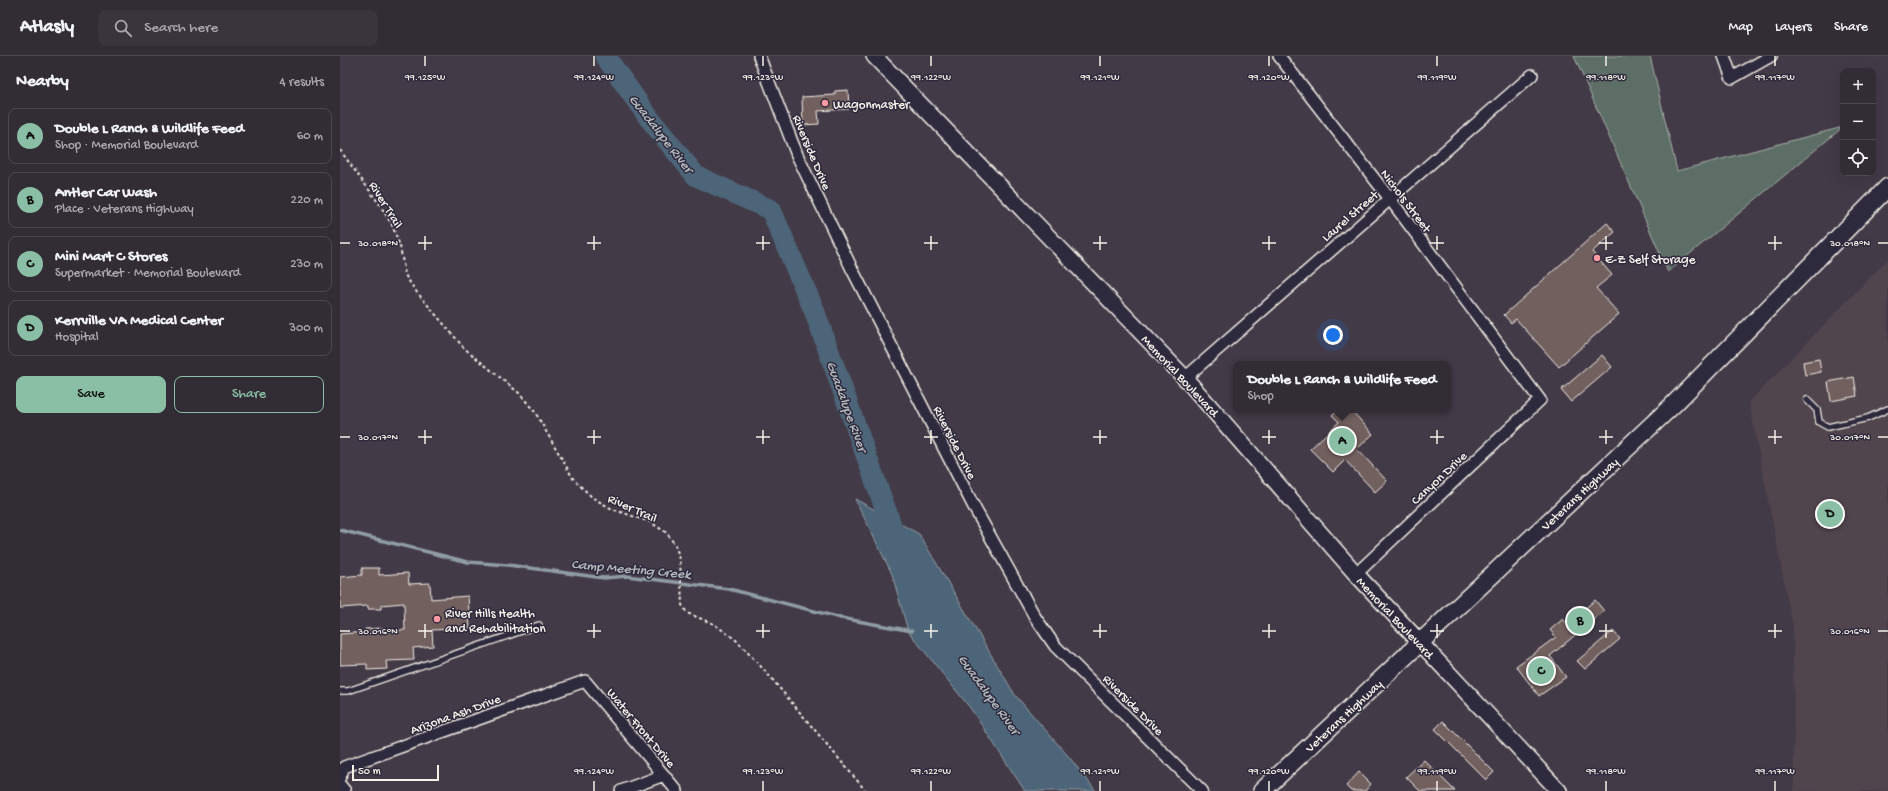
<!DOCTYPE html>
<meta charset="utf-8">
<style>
body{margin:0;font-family:"Gochi Hand",sans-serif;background:#3a343d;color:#f1f3f6}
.controls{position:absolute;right:12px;top:12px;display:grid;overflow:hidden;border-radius:8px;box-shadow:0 4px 16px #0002}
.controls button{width:36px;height:36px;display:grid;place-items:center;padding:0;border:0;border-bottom:1px solid #4d4850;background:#322c35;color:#f1f3f6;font:20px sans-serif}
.scale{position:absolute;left:12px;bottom:10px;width:87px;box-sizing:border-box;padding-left:4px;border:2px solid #f4f1e8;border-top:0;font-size:11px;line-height:14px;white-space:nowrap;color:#f4f1e8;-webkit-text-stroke:3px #2f2a3d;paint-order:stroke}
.you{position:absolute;left:993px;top:279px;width:14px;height:14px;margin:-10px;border:3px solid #fff;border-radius:50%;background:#1a73e8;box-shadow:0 0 0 6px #1a73e833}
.badge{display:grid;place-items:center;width:26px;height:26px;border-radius:50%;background:#8abfa5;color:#111;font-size:13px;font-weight:700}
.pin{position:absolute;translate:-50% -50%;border:2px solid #fff;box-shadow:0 1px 4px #0006}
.popup{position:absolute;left:893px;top:305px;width:218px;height:52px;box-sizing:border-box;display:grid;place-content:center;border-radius:8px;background:#322c35;filter:drop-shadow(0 1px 3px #0005);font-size:13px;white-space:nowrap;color:#a8a7ad}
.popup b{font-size:15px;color:#f1f3f6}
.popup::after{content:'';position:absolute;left:50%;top:100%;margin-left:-8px;border:8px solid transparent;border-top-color:#322c35}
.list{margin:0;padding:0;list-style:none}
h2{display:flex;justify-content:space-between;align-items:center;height:52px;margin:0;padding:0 16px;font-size:17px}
h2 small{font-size:13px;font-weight:400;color:#a8a7ad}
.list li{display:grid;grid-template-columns:26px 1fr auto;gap:12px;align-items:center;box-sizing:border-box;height:56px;margin:0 8px 8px;padding:0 8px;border:1px solid #4d4850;border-radius:8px}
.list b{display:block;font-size:15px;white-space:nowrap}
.list p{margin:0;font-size:13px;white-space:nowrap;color:#a8a7ad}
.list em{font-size:13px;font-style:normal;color:#a8a7ad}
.actions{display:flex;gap:8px;padding:12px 16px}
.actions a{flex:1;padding:9px 0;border:1px solid #8abfa5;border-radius:8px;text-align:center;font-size:14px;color:#8abfa5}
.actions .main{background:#8abfa5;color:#111}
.icon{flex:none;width:22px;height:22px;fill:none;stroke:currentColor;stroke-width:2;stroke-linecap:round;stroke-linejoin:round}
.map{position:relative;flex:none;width:1548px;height:735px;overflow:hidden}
header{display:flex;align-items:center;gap:24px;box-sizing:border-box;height:56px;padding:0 20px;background:#322c35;border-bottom:1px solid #4d4850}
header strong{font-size:19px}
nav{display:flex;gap:22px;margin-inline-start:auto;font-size:14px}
.search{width:280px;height:36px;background:#3a343d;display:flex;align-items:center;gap:10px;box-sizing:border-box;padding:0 14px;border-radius:8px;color:#a8a7ad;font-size:15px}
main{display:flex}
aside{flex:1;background:#322c35}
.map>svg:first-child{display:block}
.built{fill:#51454e}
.green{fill:#5b6e66;stroke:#a8b0a7}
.water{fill:#4e6579;stroke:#909da5}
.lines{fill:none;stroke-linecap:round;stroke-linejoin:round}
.stream{stroke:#909da5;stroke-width:3.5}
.river{stroke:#4e6579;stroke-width:21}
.building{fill:#72605f;stroke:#f4f1e8}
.lane-casing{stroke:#f4f1e8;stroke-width:8}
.street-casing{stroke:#f4f1e8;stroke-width:14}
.secondary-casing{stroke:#f4f1e8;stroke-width:18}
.primary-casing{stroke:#f4f1e8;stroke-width:20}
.path{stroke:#f4f1e8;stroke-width:2;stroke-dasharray:3 3;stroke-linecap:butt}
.lane{stroke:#2f2a3d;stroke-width:5.5}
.street{stroke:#2f2a3d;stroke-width:11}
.secondary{stroke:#2f2a3d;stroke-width:15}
.primary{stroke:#2f2a3d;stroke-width:17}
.ticks{fill:none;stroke:#f4f1e8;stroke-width:1.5}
.poi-dot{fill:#ff9aa2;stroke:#2f2a3d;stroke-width:1.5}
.labels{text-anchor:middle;stroke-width:3;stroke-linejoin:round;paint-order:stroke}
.poi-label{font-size:13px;fill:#f4f1e8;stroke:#2f2a3d;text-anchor:start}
.street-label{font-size:13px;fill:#f4f1e8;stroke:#2f2a3d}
.water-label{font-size:14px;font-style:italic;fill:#b2b9bc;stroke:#2f2a3d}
.ticks-label{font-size:10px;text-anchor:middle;fill:#f4f1e8;stroke:#2f2a3d;stroke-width:3;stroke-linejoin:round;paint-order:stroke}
</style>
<header>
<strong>Atlasly</strong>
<div class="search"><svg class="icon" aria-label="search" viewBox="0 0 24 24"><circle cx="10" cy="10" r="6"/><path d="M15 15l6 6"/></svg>Search here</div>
<nav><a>Map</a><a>Layers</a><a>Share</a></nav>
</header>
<main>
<aside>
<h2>Nearby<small>4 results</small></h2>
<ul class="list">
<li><span class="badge">A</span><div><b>Double L Ranch &amp; Wildlife Feed</b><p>Shop · Memorial Boulevard</p></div><em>60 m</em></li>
<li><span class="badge">B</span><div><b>Antler Car Wash</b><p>Place · Veterans Highway</p></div><em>220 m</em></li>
<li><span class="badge">C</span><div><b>Mini Mart C Stores</b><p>Supermarket · Memorial Boulevard</p></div><em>230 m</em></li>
<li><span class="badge">D</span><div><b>Kerrville VA Medical Center</b><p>Hospital</p></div><em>300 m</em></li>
</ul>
<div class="actions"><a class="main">Save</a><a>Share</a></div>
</aside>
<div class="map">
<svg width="1548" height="735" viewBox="0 0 1548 735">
<rect width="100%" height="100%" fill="#433a47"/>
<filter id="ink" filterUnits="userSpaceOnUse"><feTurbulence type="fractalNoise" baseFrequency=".025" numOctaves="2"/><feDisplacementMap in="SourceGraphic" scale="8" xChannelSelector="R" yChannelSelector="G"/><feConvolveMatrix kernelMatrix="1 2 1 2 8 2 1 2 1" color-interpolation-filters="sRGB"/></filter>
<g filter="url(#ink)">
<path class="built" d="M1548,203V735H1454L1453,571L1409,346Z"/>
<path class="green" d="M1234,0H1310L1337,115L1503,71L1328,216Z"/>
<path class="water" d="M515,443L579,478L675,639L729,701L756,735H685L631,653L568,575L552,518Z"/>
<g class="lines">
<path class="stream" d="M0,474L128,506L168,509L264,522L287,520L389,533L501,562L572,575"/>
<path class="river" d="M265,0L309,62L356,120L431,154L474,254L558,488"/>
</g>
<path class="building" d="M508,34L509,53L478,55L479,68L463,69L462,41L495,39V35Z
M1267,167L1275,176L1252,196L1272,219L1256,232L1279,258L1219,311L1176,263L1171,267L1164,259Z
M1262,299L1272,311L1231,346L1221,334Z
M1479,303L1481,316L1465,319L1463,306Z
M1514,321L1517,340L1491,345L1488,326Z
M997,354H1011L1033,378L1017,393L1047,425L1035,436L1005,404L993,416L970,393L999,366L992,359Z
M22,512H39V519L68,517L69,528L90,527L91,543L128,540L130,572L92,574L93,590L73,592L74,604L46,605L47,613L27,614V608L0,609V578L26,576L25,573L43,572V575L65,574L64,547L41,549V553H28V550L0,552V521L22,519Z
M1255,544L1264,555L1210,600L1226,621L1199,640L1176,610L1216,581L1210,574L1223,563L1227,568Z
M1273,575L1280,583L1245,613L1237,605Z
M1103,665L1154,716L1146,724L1095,673Z
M1084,704L1115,735H1080L1066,721Z
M1019,716L1031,728L1025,735H1011L1006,730Z"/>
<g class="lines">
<defs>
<path id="lane" d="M1467,344L1477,354L1479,366L1488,371L1528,362L1548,353
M0,635H8L199,569"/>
<path id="street" d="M419,0L457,99L512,213L635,453L695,561L715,590L862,735
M939,0L1050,143L1200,344L1016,518
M1384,0L1392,22L1431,0
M845,322L1192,19
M0,721L4,711L245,625L337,735
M0,729L5,735
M281,735L324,719"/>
<path id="secondary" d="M534,0L845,322L1016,518L1219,735"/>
<path id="primary" d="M922,735L1333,349L1548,131"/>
</defs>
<use href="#lane" class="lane-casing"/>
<use href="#street" class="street-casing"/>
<use href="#secondary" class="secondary-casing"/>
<use href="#primary" class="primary-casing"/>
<path class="path" d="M0,94L40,149L52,169L60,190L65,219L75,234L124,292L179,337L195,356L234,424L253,442L272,453L310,466L327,477L335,489L340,503L342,549L347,557L374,568L396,584L426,616L526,735"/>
<use href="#lane" class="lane"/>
<use href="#street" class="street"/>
<use href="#secondary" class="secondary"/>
<use href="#primary" class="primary"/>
</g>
</g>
<path class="ticks" d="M85,0V10M254,0V10M423,0V10M591,0V10M760,0V10M929,0V10M1097,0V10M1266,0V10M1435,0V10M85,180V194M254,180V194M423,180V194M591,180V194M760,180V194M929,180V194M1097,180V194M1266,180V194M1435,180V194M0,187H10M78,187H92M247,187H261M416,187H430M584,187H598M753,187H767M922,187H936M1090,187H1104M1259,187H1273M1428,187H1442M1538,187H1548M85,374V388M254,374V388M423,374V388M591,374V388M760,374V388M929,374V388M1097,374V388M1266,374V388M1435,374V388M0,381H10M78,381H92M247,381H261M416,381H430M584,381H598M753,381H767M922,381H936M1090,381H1104M1259,381H1273M1428,381H1442M1538,381H1548M85,568V582M254,568V582M423,568V582M591,568V582M760,568V582M929,568V582M1097,568V582M1266,568V582M1435,568V582M0,575H10M78,575H92M247,575H261M416,575H430M584,575H598M753,575H767M922,575H936M1090,575H1104M1259,575H1273M1428,575H1442M1538,575H1548M254,725V735M423,725V735M591,725V735M760,725V735M929,725V735M1097,725V735M1266,725V735M1435,725V735"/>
<g class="poi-dot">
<circle cx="485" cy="47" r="4"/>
<circle cx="1257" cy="202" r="4"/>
<circle cx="97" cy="563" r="4"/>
</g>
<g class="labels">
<g class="poi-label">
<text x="493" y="52">Wagonmaster</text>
<text x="1265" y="207">E-Z Self Storage</text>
<text x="105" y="561">River Hills Health<tspan x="105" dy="15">and Rehabilitation</tspan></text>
</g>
<g class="street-label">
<text transform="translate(473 96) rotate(67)" y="5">Riverside Drive</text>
<text transform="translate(1067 144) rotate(53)" y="5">Nichols Street</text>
<text transform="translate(47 148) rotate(58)" y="5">River Trail</text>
<text transform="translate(1009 159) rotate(-41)" y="5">Laurel Street</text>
<text transform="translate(841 319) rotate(47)" y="5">Memorial Boulevard</text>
<text transform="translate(616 386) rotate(63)" y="5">Riverside Drive</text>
<text transform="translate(1098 421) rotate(-43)" y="5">Canyon Drive</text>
<text transform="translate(1239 437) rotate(-43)" y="5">Veterans Highway</text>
<text transform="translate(293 451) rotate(24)" y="5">River Trail</text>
<text transform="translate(1056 561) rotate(47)" y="5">Memorial Boulevard</text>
<text transform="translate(794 648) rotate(45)" y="5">Riverside Drive</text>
<text transform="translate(115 657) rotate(-20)" y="5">Arizona Ash Drive</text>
<text transform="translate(1003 659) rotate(-43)" y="5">Veterans Highway</text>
<text transform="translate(302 671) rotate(50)" y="5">Water Front Drive</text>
</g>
<g class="water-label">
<text transform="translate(322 77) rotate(52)" y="5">Guadalupe River</text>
<text transform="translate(508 350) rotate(70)" y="5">Guadalupe River</text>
<text transform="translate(291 512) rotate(5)" y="5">Camp Meeting Creek</text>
<text transform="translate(650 638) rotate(54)" y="5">Guadalupe River</text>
</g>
</g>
<g class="ticks-label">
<text x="85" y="24">99.125°W</text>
<text x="254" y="24">99.124°W</text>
<text x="423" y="24">99.123°W</text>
<text x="591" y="24">99.122°W</text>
<text x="760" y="24">99.121°W</text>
<text x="929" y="24">99.120°W</text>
<text x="1097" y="24">99.119°W</text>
<text x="1266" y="24">99.118°W</text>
<text x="1435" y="24">99.117°W</text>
<text x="38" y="190">30.018°N</text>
<text x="1510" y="190">30.018°N</text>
<text x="38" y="384">30.017°N</text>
<text x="1510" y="384">30.017°N</text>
<text x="38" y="578">30.016°N</text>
<text x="1510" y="578">30.016°N</text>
<text x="254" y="718">99.124°W</text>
<text x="423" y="718">99.123°W</text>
<text x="591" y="718">99.122°W</text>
<text x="760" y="718">99.121°W</text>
<text x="929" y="718">99.120°W</text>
<text x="1097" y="718">99.119°W</text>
<text x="1266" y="718">99.118°W</text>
<text x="1435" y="718">99.117°W</text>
</g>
</svg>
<div class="controls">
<button>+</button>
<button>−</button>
<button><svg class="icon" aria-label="locate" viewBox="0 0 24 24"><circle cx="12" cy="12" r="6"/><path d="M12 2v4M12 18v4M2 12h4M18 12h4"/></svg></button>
</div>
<div class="scale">50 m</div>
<div class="you"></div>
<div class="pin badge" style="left:1002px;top:385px">A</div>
<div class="popup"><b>Double L Ranch &amp; Wildlife Feed</b>Shop</div>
<div class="pin badge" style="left:1240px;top:565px">B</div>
<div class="pin badge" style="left:1201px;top:615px">C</div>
<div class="pin badge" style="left:1490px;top:458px">D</div>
</div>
</main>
